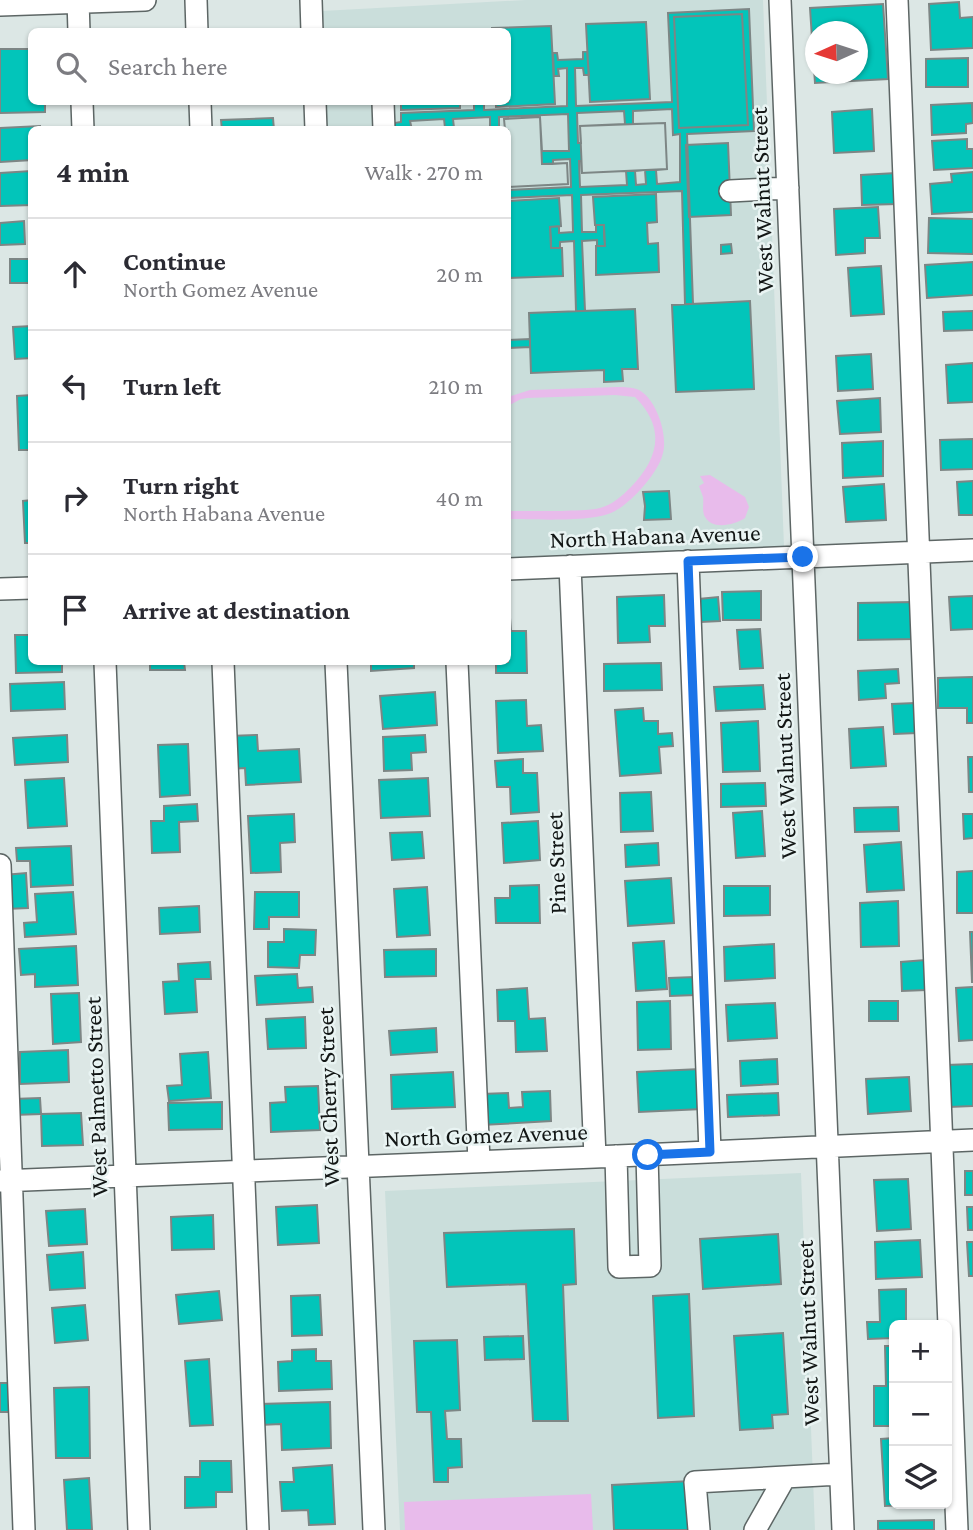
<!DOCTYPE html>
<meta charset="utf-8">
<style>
body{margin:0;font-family:"Crimson Pro",serif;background:#f2f2f3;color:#2b2b33}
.controls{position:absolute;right:21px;bottom:21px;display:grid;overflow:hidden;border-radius:10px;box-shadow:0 2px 5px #0004}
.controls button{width:63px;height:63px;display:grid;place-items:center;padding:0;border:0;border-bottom:2px solid #e1e1e2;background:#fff;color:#2b2b33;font:35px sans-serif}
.compass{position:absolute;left:805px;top:21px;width:63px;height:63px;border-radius:50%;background:#fff;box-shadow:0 2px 5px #0004;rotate:267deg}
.stop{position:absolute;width:21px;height:21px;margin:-16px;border:5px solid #1a73e8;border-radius:50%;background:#fff}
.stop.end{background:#1a73e8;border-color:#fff;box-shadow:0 2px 7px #0008}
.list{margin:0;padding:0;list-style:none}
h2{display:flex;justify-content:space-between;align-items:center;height:91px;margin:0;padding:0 28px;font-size:30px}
h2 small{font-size:23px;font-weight:400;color:#7c7c81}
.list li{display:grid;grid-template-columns:46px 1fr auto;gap:21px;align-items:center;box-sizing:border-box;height:112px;padding:0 28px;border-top:2px solid #e1e1e2}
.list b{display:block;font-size:26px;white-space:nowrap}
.list p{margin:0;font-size:23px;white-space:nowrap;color:#7c7c81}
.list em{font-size:23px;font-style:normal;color:#7c7c81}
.icon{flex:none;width:38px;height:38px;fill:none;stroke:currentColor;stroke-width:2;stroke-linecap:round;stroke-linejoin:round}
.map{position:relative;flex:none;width:973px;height:1530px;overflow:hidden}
.search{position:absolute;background:#fff;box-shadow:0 2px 5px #0004;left:28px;top:28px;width:483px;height:77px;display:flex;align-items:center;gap:18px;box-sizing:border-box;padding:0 24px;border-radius:10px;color:#7c7c81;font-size:26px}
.panel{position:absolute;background:#fff;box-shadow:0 2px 5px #0004;left:28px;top:126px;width:483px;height:539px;border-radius:10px}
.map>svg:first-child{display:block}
.built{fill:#cadedb}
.green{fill:#e8bbeb}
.building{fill:#02c5ba;stroke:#7d8685;stroke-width:2;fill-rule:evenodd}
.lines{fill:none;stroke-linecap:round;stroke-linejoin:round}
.minor-casing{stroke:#5d6665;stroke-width:24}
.minor{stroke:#fff;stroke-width:21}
.route{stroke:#1a73e8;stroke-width:9}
.labels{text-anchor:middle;stroke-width:5;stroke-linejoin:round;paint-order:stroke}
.street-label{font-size:24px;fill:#121615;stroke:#e9f4f3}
</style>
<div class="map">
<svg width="973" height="1530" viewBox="0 0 973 1530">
<rect width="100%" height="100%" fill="#dce7e5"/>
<path class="built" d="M526,0H763L784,547L508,559V130L327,129L326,102H508V32L323,31L322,11Z
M801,1173L815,1530H400L385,1191Z"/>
<path class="green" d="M617,387C624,387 632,387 639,390C656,399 668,434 663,453C659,472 632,502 615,511C594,523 534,519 508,519V511C526,511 544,511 562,511C574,510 588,511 600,508C612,505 622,496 631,487C659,458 666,428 635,397L615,395L527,398L521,399L508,406V397L530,390Z
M710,475L745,497L749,507L745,518C734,525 711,531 704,515C702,509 704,503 703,497C702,494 700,489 699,486L704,483L700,476Z
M591,1494L593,1530H405L404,1502Z"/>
<path class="building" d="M959,2L960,18L973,17V48L931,50L929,4Z
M883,4L888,79L815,83L810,8ZM816,32H858V74H816Z
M749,9L754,131L687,134L693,304H685L682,191L581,195L582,232H596V225H604L605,246H597V240L582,241L585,311H576L574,241L560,242V248H551L550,227L559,226V233L573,232L572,195L508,198V190L571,187L570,159L553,160V164L567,163L568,184L508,187V130H505L504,119L540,117L542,151H569L568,114L499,117V130H490V117L453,119L454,128L488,127V130H415L445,128L444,119L410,121L412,130H394V123L401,122V113L474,110V102H484V110L567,106V68L558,69L559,76H554L553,53H557L558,60L583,59V52L587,51L589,75H584L583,68H575L576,106L672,102L668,13ZM742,14L748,125L679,128L674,17ZM672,109L673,135L680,134V182L657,184L656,170L667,169L665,123L633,124V111ZM624,111L625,124L580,126L581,143H578L577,113ZM579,161H581L582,173L626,171L627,185L580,187ZM645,170L646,184L636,185L635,171Z
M742,14L748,125L679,128L674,17Z
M646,22L650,99L590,102L586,24Z
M551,26L555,104L496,107V102H508V32H492V28Z
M0,49H29V64H32V102H45V112L0,113Z
M968,58V87H926V59Z
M401,102H460V108L401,110Z
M972,103L973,123L966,124V133L932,135L931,105Z
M872,109L874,151L834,153L832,112Z
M540,117L542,164L567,163L568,184L508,187V130H505L504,119Z
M273,118L274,130H222L221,120Z
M665,123L667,169L582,173L580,126Z
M40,126V130H32V160L0,162V128Z
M488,127V130H415L449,128Z
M967,139V149H973V168L934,170L932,141Z
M728,143L731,215L689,217L686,145Z
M31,171L32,205L0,206V173Z
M973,172V212L932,214L930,184L952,182L951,174Z
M896,173L897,204L862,205L861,175Z
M656,194L657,222L647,223L648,244L658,243L659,272L596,275V246H605L604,236V225H595L593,197Z
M559,198L561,226L550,227L551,238V248H562L563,276L508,278V201Z
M878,207L880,238H865V253L836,255L834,209Z
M929,218L973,219V254L928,253Z
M24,221L25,244L0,245V223Z
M731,244L732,253L721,254V245Z
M10,259H32V283H10Z
M973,262V295L927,298L925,265Z
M881,266L884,314L851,316L848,268Z
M750,301L754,389L676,392L672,305Z
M635,309L638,369H622L623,381L604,382V370L531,373L529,313Z
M973,311V330L944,331L943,312Z
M32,326V358L15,359L13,327Z
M530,339V347L508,348V340Z
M871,354L873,389L838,391L836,356Z
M973,363V402L948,403L946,365Z
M32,395V450H19L17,396Z
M880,398L881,432L840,434L837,401Z
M973,439V469L941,470L940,440Z
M883,441V476L843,478L842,443Z
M973,481V515H959L957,482Z
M884,484L886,520L846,522L843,487Z
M669,491L671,519L644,520L645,506L643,492Z
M32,500V543H25L23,501Z
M761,591V620H723L722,592Z
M664,595L665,626H649L650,642L618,643L617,597Z
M973,596V629L951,630L949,597Z
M718,597L720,621L701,622L699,599Z
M913,602L914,639L858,640V603Z
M508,618H510L511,631H526L527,673H496V662H508Z
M760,629L763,668L740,669L737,630Z
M15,635H32V662H62V672L16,673Z
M150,662H184L185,670H150Z
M371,662H414V668L371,671Z
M661,663L662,690L604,691V664Z
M898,669L899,683L885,684L886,698L859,700L858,671Z
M973,677V723H967V708H938V678Z
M64,682L65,709L11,711L10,684Z
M763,685L765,709L716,711L714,687Z
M435,692L437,725L383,729L380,696Z
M526,700L527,726L541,725L543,751L498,753L496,701Z
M915,703L917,733L894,734L892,704Z
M643,708L644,721H658V734L672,733L673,746L659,747L661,773L620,776L615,710Z
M758,721L760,771L723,772L721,723Z
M883,727L886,766L851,768L849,729Z
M67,735L68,762L15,765L13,738Z
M257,735L258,751L299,749L301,782L246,785L245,768L231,769L229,736Z
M425,735L426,752L411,753L412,770L384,771L383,737Z
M188,744L190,795L160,797L158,745Z
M968,757H973V792H969Z
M523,759V773H537L539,812L511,814L510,787H497L495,761Z
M64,778L67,826L28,828L25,780Z
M428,778L430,816L381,818L379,780Z
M765,783L766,806L721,807V784Z
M651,792L653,831L621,832L620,793Z
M197,804L198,821L179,822L180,852L152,853L151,821H164V806Z
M898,807L899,831L855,832L854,808Z
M762,811L765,856L736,858L733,813Z
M294,814L295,842L280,843L281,872L251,873L248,816Z
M963,814H973V838L964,839Z
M538,821L540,860L504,863L502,823Z
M422,832L424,858L392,860L390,833Z
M901,842L904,890L867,892L864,845Z
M658,843L659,865L626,867L625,845Z
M71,846L73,885L31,887L30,861H17L16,848Z
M973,871V913H957V872Z
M26,873L28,908L6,909L4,875Z
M671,878L674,923L628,926L625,881Z
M539,885L540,923H496L495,898H510V886Z
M724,886H770V915L724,916Z
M427,887L430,935L397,937L394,889Z
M73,892L76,934L25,937L24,923L37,922L35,894Z
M255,892H299V917H269V929H254Z
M898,901L899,946L861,947L860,903Z
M199,906L200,932L160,934L159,908Z
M284,929L316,930L315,955H300L299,968L268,967V942H284Z
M970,932H973V982H972Z
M664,941L667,989L636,991L633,943Z
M774,944L775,978L725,981L724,947Z
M76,946L78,985L35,987V974L21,975L19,949Z
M436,949V976L385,977L384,950Z
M925,960L926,990L902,991L901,962Z
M210,962L211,979H195L197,1012L165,1014L163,982L179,981L178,964Z
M297,974L298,988L312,987L313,1002L257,1005L255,976Z
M695,977L696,995L670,996L669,978Z
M973,987V1040L959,1041L956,988Z
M527,988L529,1019L545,1018L547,1051L516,1052L515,1021H498L497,990Z
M79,993L81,1042L53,1044L51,994Z
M670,1001L671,1049L638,1050L637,1002Z
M869,1001H898V1021H869Z
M775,1003L777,1038L728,1041L726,1005Z
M305,1017L306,1048L268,1049L266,1019Z
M436,1028L437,1052L391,1055L389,1031Z
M68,1050L69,1082L20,1084V1052Z
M208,1052L211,1098L169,1101L167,1086L182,1085L180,1054Z
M777,1059L778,1084L741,1086L740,1061Z
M973,1064V1106L949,1107L947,1065Z
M700,1069L702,1109L639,1112L637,1072Z
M453,1072L455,1107L392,1109L391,1075Z
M909,1077L911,1111L868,1114L866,1079Z
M318,1086L320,1130L271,1132L270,1103L286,1102L285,1087Z
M550,1091L551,1121L482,1125L481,1094L508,1093L509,1108L523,1107L522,1092Z
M778,1093L779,1115L728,1117L727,1095Z
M40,1098L41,1114L13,1115V1099Z
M222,1102V1129L169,1130L168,1103Z
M81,1113L83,1145L42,1146L41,1114Z
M965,1171H973V1195H965Z
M908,1179L911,1229L877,1231L874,1180Z
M317,1205L319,1243L278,1245L276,1207Z
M967,1207H973V1230H968Z
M85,1209L87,1244L49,1246L46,1211Z
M213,1215L214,1249L172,1250L171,1217Z
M574,1229L576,1284L563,1285L568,1421H533L526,1284L447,1287L444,1233Z
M778,1234L781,1284L703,1289L700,1239Z
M920,1240L922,1277L876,1279L875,1242Z
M967,1242H973V1276H969Z
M83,1252L85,1288L50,1290L47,1255Z
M906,1289V1321H919L920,1325H894V1338L868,1339L867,1322H880L879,1290Z
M219,1291L222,1320L179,1324L176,1295Z
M689,1294L694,1416L658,1418L653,1296Z
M320,1295L322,1335L292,1336L291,1296Z
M85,1305L88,1340L55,1343L52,1308Z
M783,1333L788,1414L772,1415L773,1428L740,1430L734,1336Z
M523,1336L524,1359L485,1360L484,1337Z
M457,1340L460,1410L445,1411L447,1439H461L462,1467L448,1468V1482H434L431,1412H417L414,1341Z
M885,1346H894V1426H874V1386H886Z
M316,1349V1361H331L332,1389L279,1391L278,1362L292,1361V1350Z
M209,1359L213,1425L190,1426L185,1361Z
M0,1383H13V1412H0Z
M89,1387L90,1458H56L54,1388Z
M330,1402L331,1448L282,1450L281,1424L260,1425L259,1404Z
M894,1438V1504H925L885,1506L881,1439Z
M200,1461H231L232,1492H216V1507L185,1508V1477H200Z
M332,1465L335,1524L309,1525L308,1510L282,1511L280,1482H294L293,1468Z
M89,1478L92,1530H67L64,1480Z
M691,1481L694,1530H614L612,1485Z
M934,1520V1530H878V1521Z"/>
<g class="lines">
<defs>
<path id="minor" d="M78,0L79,32
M196,0L197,32
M311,0L312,32
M780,0L843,1530
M897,0L957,1530
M0,5L145,0
M82,102L83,130
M200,102L201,130
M315,102L316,130
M383,102L384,130
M730,191L788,188
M688,561L710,1152
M570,566L595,1157
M508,569L973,550
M0,589L32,588
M105,662L139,1530
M223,662L258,1530
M336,662L374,1530
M457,662L479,1161
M0,865L24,1530
M616,1156L619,1267L650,1266L647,1155
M0,1181L595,1157L973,1140
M699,1530L695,1482L840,1474
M755,1530L785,1477"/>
</defs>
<use href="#minor" class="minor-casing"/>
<use href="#minor" class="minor"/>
</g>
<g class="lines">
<path class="route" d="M648,1155L710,1152L688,561L803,557"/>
</g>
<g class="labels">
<g class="street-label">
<text transform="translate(762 200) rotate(-92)" y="8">West Walnut Street</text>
<text transform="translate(655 536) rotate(-2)" y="8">North Habana Avenue</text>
<text transform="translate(785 766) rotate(-92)" y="8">West Walnut Street</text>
<text transform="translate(556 863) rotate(-92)" y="8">Pine Street</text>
<text transform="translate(96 1097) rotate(-92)" y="8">West Palmetto Street</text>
<text transform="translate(328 1097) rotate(-92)" y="8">West Cherry Street</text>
<text transform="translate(486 1135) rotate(-2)" y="8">North Gomez Avenue</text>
<text transform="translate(808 1333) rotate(-92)" y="8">West Walnut Street</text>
</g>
</g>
</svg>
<div class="controls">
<button>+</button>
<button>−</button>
<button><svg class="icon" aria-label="layers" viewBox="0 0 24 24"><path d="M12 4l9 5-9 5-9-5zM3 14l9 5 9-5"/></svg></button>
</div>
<svg class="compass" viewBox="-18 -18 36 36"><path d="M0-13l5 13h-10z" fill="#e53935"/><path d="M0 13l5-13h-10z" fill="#7c7c81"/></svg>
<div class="stop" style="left:648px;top:1155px"></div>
<div class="stop end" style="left:803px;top:557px"></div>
<div class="search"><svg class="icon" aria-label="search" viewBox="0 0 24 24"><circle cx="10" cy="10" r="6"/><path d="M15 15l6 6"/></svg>Search here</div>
<section class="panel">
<h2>4 min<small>Walk · 270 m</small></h2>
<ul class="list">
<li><svg class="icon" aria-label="ahead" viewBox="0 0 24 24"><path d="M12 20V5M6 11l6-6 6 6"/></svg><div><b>Continue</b><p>North Gomez Avenue</p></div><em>20 m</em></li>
<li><svg class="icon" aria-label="left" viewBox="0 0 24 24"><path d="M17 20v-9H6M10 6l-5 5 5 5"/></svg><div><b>Turn left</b></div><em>210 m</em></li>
<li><svg class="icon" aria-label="right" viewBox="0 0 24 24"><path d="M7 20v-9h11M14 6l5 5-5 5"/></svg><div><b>Turn right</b><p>North Habana Avenue</p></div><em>40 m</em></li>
<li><svg class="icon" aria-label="arrive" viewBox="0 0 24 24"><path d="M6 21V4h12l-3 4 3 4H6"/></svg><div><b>Arrive at destination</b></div></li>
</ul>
</section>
</div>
